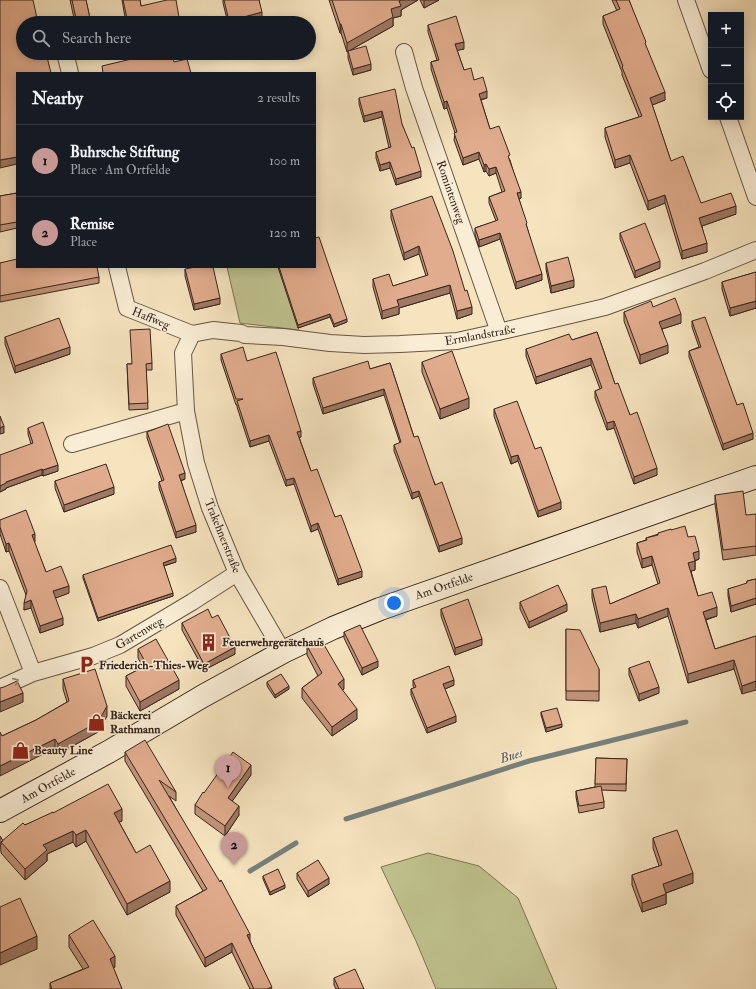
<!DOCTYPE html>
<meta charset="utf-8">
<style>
body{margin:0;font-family:"IM FELL Double Pica",serif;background:#20242c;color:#f1f3f6}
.controls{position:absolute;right:12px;top:12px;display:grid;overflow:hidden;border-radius:0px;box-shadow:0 2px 10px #0003}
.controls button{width:36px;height:36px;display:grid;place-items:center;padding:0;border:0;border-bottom:1px solid #363941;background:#171b24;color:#f1f3f6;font:20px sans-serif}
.you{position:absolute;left:394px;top:603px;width:14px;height:14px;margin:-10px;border:3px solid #fff;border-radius:50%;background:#1a73e8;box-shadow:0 0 0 6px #1a73e833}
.badge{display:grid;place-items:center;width:26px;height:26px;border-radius:50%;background:#c59692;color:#111;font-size:13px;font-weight:700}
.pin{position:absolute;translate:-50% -33px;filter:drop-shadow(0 1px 2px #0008)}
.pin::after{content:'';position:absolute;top:21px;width:14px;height:12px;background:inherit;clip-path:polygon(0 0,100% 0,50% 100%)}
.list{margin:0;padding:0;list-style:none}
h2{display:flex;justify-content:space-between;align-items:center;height:52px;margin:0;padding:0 16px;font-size:17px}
h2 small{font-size:13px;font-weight:400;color:#9ea1a6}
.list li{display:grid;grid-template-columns:26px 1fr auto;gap:12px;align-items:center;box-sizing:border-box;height:72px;padding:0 16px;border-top:1px solid #363941}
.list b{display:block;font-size:15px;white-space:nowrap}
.list p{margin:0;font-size:13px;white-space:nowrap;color:#9ea1a6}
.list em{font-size:13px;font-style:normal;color:#9ea1a6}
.icon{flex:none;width:22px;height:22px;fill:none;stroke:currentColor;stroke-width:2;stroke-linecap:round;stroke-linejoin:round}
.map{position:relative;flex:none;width:756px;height:989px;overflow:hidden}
.search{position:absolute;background:#171b24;box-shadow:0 2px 10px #0003;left:16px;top:16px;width:300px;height:44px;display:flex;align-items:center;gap:10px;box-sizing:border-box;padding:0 14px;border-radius:22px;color:#9ea1a6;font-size:15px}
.panel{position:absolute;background:#171b24;box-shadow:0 2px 10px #0003;left:16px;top:72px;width:300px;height:196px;border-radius:0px}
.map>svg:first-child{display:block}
.green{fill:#c0c38f;stroke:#7c7456}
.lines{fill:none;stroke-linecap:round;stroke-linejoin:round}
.stream{stroke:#77807d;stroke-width:5}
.minor-casing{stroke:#675546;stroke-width:18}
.secondary-casing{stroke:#37251d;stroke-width:24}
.minor{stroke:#f9edd5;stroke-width:16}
.secondary{stroke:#f9edd5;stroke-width:22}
.wall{fill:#c29479;stroke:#37251d}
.shaded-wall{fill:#9e7863;stroke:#37251d}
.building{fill:#e1ac8d;stroke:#37251d}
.oneway{stroke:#988979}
.labels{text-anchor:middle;stroke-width:3;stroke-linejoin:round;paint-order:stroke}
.street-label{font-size:12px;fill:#37251d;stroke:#f9edd5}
.poi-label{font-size:12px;font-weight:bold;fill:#37251d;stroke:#f9edd5;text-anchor:start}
.water-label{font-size:13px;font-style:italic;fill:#57524d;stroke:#f9edd5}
</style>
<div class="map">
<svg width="756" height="989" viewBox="0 0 756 989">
<rect width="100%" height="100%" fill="#f6e4bf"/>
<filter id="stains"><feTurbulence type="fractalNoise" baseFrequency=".005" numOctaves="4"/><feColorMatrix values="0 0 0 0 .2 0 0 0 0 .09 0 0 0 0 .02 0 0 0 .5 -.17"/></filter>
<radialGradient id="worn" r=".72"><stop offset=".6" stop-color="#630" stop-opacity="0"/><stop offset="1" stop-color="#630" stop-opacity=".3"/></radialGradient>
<path class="green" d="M227,267H278L299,330L240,323Z
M428,853L479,866L518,898L557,989H436L416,941L381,867Z"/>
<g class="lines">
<path class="stream" d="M346,819L529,761L686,722
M250,871L296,843"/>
<defs>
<path id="minor" d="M686,0L711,70
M404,52L414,88L499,332
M65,53L70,73
M728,117L756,197
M117,267L127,308L192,334
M192,334L213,330L241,333L245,335L283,337L330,343L364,345L400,344L457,341L507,330L605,307L705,271L756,250
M192,334L183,353L186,411L196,463L210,508L237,573L283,652
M72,444L186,411
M0,588L33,673
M0,688L33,673L93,656L120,645L192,602L237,573"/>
<path id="secondary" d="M0,811L110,751L203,696L283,652L333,628L380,609L756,477"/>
</defs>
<use href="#minor" class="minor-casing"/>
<use href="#secondary" class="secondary-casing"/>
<use href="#minor" class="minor"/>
<use href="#secondary" class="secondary"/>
</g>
<path class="wall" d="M70,0H86L91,23H75Z
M122,0H140L141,6L180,23H126Z
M223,0H259L262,19L245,23H228L223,3Z
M329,0H418L401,10V16L393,18V26L347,52L341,33H340Z
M420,0H439L424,8Z
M612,0H629L646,47L665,100L652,105L671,161L701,203L736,214L702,226L707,252L682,259L665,203L648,210L630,163L615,168L605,137V128L639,117L622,75V72L603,24V16L617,11Z
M428,25L464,49L457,50L464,70L474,80L487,98L481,100L490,129L510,160L521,198L519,199L542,280L516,289L500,239L479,247L475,235V228L496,221L489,203V197L502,192L496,173L489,176L486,171L484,172L479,159L463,165L454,140L455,133L447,108L444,109L431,69V62L437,60L428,32Z
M348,51L371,70L353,75L348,58Z
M359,98L402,124L421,177L396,185L390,168L380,171L376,158V152L389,148L382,117L364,122L359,104Z
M17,193V228L0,232V196Z
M391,210L472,314L457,319L450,293L399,308V314L382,319L373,287V279L393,286L426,276L419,254L404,260L391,218Z
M620,233L660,268L635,278L620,239Z
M0,263L99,277V283L0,302Z
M546,263L574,287L551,293L546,269Z
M278,267H315L347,322L334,327L330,317L298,328Z
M185,269L220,304L194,310L185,276Z
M756,272V308L730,316L722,289V282Z
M653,307L681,323L662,329L668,353L640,364L624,321V312Z
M692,321L737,405L753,439L723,450L689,357V351L699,347L692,327Z
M597,332L615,384L630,415L657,475L634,484L614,428L607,430L595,398V391L600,389L591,365L536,384L526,356V349L572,340Z
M5,337L70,354L15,373L5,344Z
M221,354L247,361L301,437H299L311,471L335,517L362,577L338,585L318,529L311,532L294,484L286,486L269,441L250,447L237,407V405H236L221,360Z
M422,362L469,408L440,419L422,372Z
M152,363V370H146L148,409L129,410L127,364Z
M390,363L414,437L462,544L439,552L419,496L412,499L394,451V445L400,443L384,395L323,414L313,384V378L370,369Z
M494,409L535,449L561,509L538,517L518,461L511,464L494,416Z
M28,428L58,471L43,476L42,475L6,488V489L0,492L31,444L28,434Z
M147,432L185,479L181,481L196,532L176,538L159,488V482L162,481L147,438Z
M55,481L114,494L64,512L55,488Z
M715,495L746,515L756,517V555L723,560L715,504Z
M0,520L35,542H34L46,572L69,593L55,598L63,625L40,633L31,608L24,610L26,595L9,551L6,552L0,534Z
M671,530L688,537L699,559L695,561V570L691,571L698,596L717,616L706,620L715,649L756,636L742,694L734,669L688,683L668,616L638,628L636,623L600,632L592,598V589L610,604L658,584L652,565L642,568L637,552V543L646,540V538Z
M176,562L164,566L173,596L98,621L83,578V575Z
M756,579V604L731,612L728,596V589L747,584V581Z
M520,602L567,611L529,628L520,609Z
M441,609L482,645L455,655L441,616Z
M212,618L235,654L204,670L182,630V623Z
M566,629L599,669V701L566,700Z
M344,632L378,667L362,675L344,638Z
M307,646L344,689L342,690L357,719L332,736L302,698V688L318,676L307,655Z
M138,649L179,689L140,711L126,686V676L143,667L138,658Z
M629,668L659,693L639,701L629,675Z
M63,679L107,716L98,732L58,754L55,748L2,736L36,720L67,702L63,689Z
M413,680L454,685L445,689L456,722L427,733L411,695V689L414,688L413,686Z
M267,682L289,689L275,698L267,686Z
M541,712L562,727L546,732L541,715Z
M125,752L176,792V801L169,796L250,941L272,989H250L232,952L205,967L176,915V906L203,891L125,761Z
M596,758L627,759L626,791L601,790L604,802V808L579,813L576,797V791L595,787Z
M251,775L232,801L239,815L225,836L195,814V805L204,793Z
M53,813L122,821L119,822L136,853L170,892L127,915L86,841L76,847L73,842L47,854V861L25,880L1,853L0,836L3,841L25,825Z
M653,838L693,883L666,893V904L642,912L632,885V875L659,866L653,848Z
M297,873L329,884L308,897L297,879Z
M263,876L285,888L270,895L263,879Z
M69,935L115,967L113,968L122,989H50V983L83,969L69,947Z
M334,978L364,989H336L334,985Z"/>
<path class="shaded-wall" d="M401,0H418L401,10V16L393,18V26L347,52V43L391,9L399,1Z
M424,0H439L424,8Z
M262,12V19L245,23H229V21Z
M340,24H341V33H340Z
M464,42V49L455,51V44Z
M371,64V70L353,75V69Z
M487,91V98L479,100V94Z
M665,92V100L650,106V98Z
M447,101V108L444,109V102Z
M382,111V117L364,122V116Z
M479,152V159L463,165V158Z
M630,155V163L615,168V160Z
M17,157V164L0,168V160Z
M390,162V168L380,171V165Z
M486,164V171L484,172V165Z
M496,167V173L489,176V169Z
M421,171V177L396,185V179Z
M521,192V198L517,200V193Z
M665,195V203L648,210V201Z
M736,206V214L699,227V218Z
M500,233V239L479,247V240Z
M707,243V252L682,259V251Z
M419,246V254L404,260V253Z
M660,261V268L635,278V271Z
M542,274V280L516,289V282Z
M574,280V287L551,293V286Z
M450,285V293L399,308V314L382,319V311L397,300Z
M220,298V304L194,310V304Z
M756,301V308L730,316V308Z
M472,307V314L457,319V311Z
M330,314V317L298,328V325Z
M681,314V323L659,330V322Z
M347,319V322L334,327V324Z
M668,345V353L640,364V355Z
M70,347V354L15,373V366Z
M591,358V365L536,384V377Z
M384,389V395L323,414V408Z
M469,398V408L440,419V409Z
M614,421V428L607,430V423Z
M4,426V433L0,434V428Z
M301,431V437L297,438V432Z
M753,433V439L723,450V444Z
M269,435V441L250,447V441Z
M518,455V461L511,464V457Z
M58,465V471L43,476V470Z
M657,468V475L634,484V477Z
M42,469V475L6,488V489L0,492V486L6,482Z
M185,473V479L179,481V475Z
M294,478V484L286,486V480Z
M114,487V494L64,512V505Z
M419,491V496L412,499V493Z
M561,502V509L538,517V511Z
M318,523V529L311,532V526Z
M196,525V532L176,538V532Z
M35,534V542L32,543V535Z
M462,538V544L439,552V546Z
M9,543V551L6,552V544Z
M699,551V559L694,561H695V570L688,572V563L693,553Z
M652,556V565L642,568V559Z
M176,558V562L163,566V563Z
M362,571V577L338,585V579Z
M69,586V593L53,599V591Z
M173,593V596L98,621V618Z
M756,598V604L731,612V606Z
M31,600V608L24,610V603Z
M567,604V611L529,628V622Z
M717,607V616L703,620V612Z
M668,608V616L638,628V619Z
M636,614V623L600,632V623Z
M63,618V625L40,633V626Z
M482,639V645L455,655V648Z
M235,647V654L204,670V664Z
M734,660V669L688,683V674Z
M378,661V667L362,675V668Z
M344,679V689L338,694V684Z
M179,680V689L140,711V702Z
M454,680V685L443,690V684Z
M756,681V690L742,694V686Z
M289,686V689L275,698V695Z
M659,687V693L639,701V694Z
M23,693V702L0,712V702Z
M107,706V716L98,732L58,754V744Z
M357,709V719L332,736V727Z
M456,716V722L427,733V728Z
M562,724V727L546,732V728Z
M55,739V748L0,776V766Z
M251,765V775L228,807V798Z
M239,806V815L225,836V826Z
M122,809V821L114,824V813Z
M86,830V841L76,847V835Z
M73,831V842L47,854V861L25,880V869L43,845Z
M693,873V883L663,894V884Z
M329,878V884L308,897V891Z
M170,881V892L127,915V904Z
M285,885V888L270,895V892Z
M666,894V904L642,912V903Z
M250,934V943L247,935Z
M37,936V949L0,965V953Z
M232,943V952L205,967V958Z
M115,956V967L110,970V959Z"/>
<path class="building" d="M0,0H33L38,23H23V53H46L51,73H17V157L0,160Z
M72,0H86L91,23H77Z
M123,0H140L141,6L167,0H176L180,23H160V21L149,23H128Z
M224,0H259L262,12L229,21Z
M332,0H401L399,1L401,6L391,9L393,17L347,43L341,24H340Z
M616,0H629L646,42L645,43L665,92L650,98L671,161L683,156L701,203L731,193L736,206L699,218L707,243L682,251L665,195L648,201L630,155L615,160L605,128L642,116L622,67L623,66L603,16L620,9Z
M456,16L464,42L455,44L464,70L471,68L474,80L483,77L487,91L479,94L490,129L499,126L510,155L508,156L521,192L517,193L527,223L526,224L542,274L516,282L500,233L479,240L475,228L498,220L489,197L505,191L496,167L489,169L486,164L484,165L479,152L463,158L454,133L457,132L447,101L444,102L431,62L439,60L428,25Z
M366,46L371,64L353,69L348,51Z
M164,53H172L174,62L187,59L191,73H103L102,66L144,56L145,58Z
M395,89L402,124L412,148L414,147L421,171L396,179L390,162L380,165L376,152L391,147L382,111L364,116L359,98Z
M17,193V222L0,225V196Z
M432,196L453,251L465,291L467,290L472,307L457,311L450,285L397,300L399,306L382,311L373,279L389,274L393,286L428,275L419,246L404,253L391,210Z
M645,223L660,261L635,271L620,233Z
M319,237L347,319L334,324L330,314L298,325L279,267H315V238Z
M568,257L574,280L551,286L546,263Z
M17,259V267H97L99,277L0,296V263Z
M195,267H213L220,298L194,304L185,269Z
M756,272V301L730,308L722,282Z
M675,298L681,314L659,322L668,345L640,355L624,312L651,301L653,307Z
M705,317L737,405L743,403L753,433L723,444L689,351L701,347L692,321Z
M59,318L70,347L15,366L5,337Z
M150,329L152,363L146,364L148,403L129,404L127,364H132L130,330Z
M597,332L615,384L618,383L630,415L637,412L657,468L634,477L614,421L607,423L595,391L602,388L591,358L536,377L526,349L569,334L572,340Z
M243,347L247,361L276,352L301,431L297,432L311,471L317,469L335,517L341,515L362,571L338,579L318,523L311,526L294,478L286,480L269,435L250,441L237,401L243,399H236L221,354Z
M452,351L469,398L440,409L422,362Z
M368,361L370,369L390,363L414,437L418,436L435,485L442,482L462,538L439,546L419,491L412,493L394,445L401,442L384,389L323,408L313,378Z
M517,401L535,449L541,447L561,502L538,511L518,455L511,457L494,409Z
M0,416L4,426L0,428Z
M43,422L58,465L43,470L42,469L6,482V483L0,486V455L33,443L28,428Z
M168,424L185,473L179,475L196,525L176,532L159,482L164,480L147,432Z
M106,464L114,487L64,505L55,481Z
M743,491L746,515L756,514V546L723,550L715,495Z
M26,510L35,534L32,535L46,572L61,566L69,586L53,591L63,618L40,626L31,600L24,603L27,591L9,543L6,544L0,527V520Z
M685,526L688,537L695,536L699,551L693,553L695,561L688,563L698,596L712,592L717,607L703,612L715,649L756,636V681L742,686L734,660L688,674L668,608L638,619L636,614L600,623L592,589L606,586L610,604L660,583L652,556L642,559L637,543L647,540L646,538L658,535V533L671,529V530Z
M171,545L176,558L163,563L173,593L98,618L83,575Z
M756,579V598L731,606L728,589L747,583V581Z
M558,585L567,604L529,622L520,602Z
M468,599L482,639L455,648L441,609Z
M208,609L212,618L218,615L235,647L204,664L182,623Z
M360,625L378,661L362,668L344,632Z
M566,629L580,630L599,669V691H566Z
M320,638L344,679L338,684L357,709L332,727L302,688L322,673L307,646Z
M156,639L179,680L140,702L126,676L147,665L138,649Z
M649,661L659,687L639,694L629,668Z
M449,666L454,680L443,684L456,716L427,728L411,689L416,687L413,680Z
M95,669L107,706L98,722L58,744L55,739L0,766V732L2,736L36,720L69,701L63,679Z
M281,674L289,686L275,695L267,682Z
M17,681L23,693L0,702V688L4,687Z
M557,708L562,724L546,728L541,712Z
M145,740L176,792L159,780L220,882L221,880L250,934L247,935L272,987L267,989H254L232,943L205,958L176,906L207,889L125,752Z
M233,752L251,765L228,798L239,806L225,826L195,805L203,792L204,793Z
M596,758L627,759L626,784H595Z
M108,784L122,809L114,813L136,853L150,845L170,881L127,904L86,830L76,835L73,831L43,845L47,850L25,869L1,842L23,823L25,825L53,812V813Z
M601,786L604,802L579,806L576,791Z
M677,830L693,873L663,884L666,894L642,903L632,875L662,865L653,838Z
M0,836L3,841L1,842V845L0,846Z
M318,860L329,878L308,891L297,873Z
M278,869L285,885L270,892L263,876Z
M20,898L37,936L0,953V907Z
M93,920L115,956L110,959L122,989H52L50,983L89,967L69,935Z
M355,969L364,989H339L334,978Z"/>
<defs><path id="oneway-chevron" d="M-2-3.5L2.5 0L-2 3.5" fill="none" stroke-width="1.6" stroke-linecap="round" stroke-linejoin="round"/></defs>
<use class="oneway" href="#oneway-chevron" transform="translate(16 681) rotate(-24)"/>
<defs>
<symbol id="building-bare" viewBox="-9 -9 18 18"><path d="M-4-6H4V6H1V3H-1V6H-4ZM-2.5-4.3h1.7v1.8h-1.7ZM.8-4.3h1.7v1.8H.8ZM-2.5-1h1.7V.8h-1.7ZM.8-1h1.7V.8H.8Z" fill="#8f2418" stroke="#f9edd5" stroke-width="2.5" paint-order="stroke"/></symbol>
<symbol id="parking-bare" viewBox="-9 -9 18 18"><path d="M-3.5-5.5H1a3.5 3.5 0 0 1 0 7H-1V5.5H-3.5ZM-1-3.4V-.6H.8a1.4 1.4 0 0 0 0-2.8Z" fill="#8f2418" stroke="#f9edd5" stroke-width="2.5" paint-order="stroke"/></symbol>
<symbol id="shop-bare" viewBox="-9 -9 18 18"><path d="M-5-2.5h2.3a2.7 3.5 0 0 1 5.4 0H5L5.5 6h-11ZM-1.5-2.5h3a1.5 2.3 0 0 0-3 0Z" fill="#8f2418" stroke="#f9edd5" stroke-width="2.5" paint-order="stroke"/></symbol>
</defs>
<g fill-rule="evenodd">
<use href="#building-bare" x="196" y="630" width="25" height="25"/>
<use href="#parking-bare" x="74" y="652" width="25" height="25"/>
<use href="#shop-bare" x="84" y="710" width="25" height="25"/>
<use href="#shop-bare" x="8" y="738" width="25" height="25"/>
</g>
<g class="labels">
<g class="street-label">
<text transform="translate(451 192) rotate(71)" y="4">Romintenweg</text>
<text transform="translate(151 318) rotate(22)" y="4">Haffweg</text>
<text transform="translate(480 335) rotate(-10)" y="4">Ermlandstraße</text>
<text transform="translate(223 536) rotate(68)" y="4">Trakehnerstraße</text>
<text transform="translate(444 586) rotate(-19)" y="4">Am Ortfelde</text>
<text transform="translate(139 633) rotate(-30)" y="4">Gartenweg</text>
<text transform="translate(48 785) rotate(-29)" y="4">Am Ortfelde</text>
</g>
<g class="poi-label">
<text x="222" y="646">Feuerwehrgerätehaus</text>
<text x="99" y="669">Friederich-Thies-Weg</text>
<text x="110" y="719">Bäckerei<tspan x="110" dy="14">Rathmann</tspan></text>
<text x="34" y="754">Beauty Line</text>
</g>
<g class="water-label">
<text transform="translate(511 755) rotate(-17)" y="5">Bues</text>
</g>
</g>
<rect width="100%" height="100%" filter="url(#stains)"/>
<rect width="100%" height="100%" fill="url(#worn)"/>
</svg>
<div class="controls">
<button>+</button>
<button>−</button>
<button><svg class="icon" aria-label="locate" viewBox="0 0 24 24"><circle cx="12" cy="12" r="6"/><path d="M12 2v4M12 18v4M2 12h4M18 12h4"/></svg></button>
</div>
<div class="you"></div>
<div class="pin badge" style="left:228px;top:788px">1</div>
<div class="pin badge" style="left:234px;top:865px">2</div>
<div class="search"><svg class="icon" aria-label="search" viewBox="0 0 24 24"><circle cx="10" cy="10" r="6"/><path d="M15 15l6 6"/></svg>Search here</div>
<section class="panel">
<h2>Nearby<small>2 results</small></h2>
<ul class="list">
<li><span class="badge">1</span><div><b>Buhrsche Stiftung</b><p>Place · Am Ortfelde</p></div><em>100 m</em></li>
<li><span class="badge">2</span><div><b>Remise</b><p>Place</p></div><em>120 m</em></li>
</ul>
</section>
</div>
